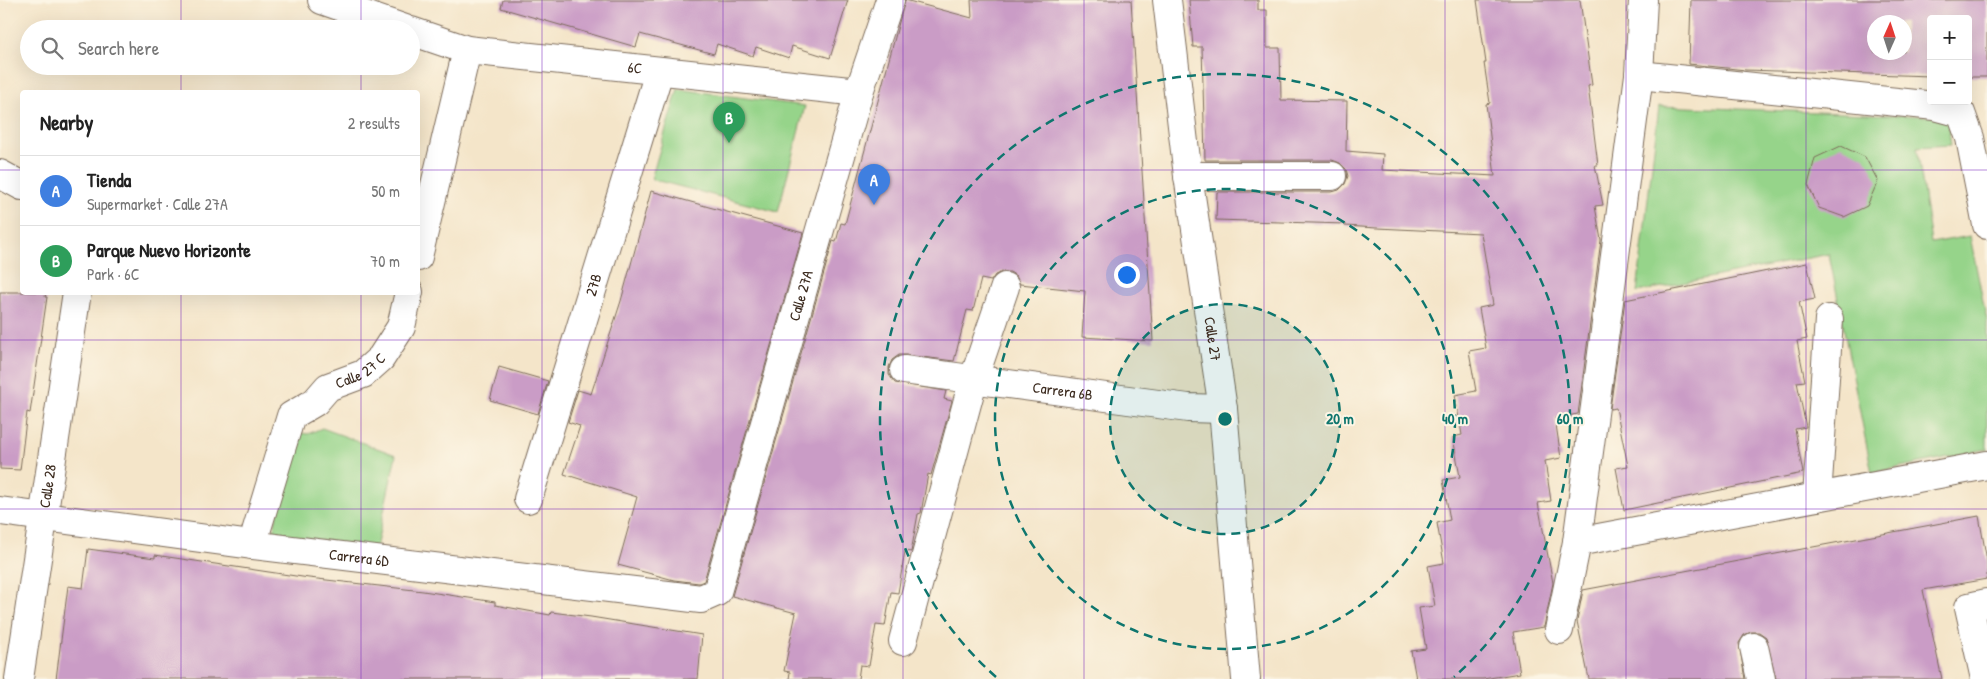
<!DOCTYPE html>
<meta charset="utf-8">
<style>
body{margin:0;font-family:"Patrick Hand",sans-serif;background:#f6f6f6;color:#222}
.controls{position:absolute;right:15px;top:15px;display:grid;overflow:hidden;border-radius:5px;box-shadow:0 5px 20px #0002}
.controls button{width:45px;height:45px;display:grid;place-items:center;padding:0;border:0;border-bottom:1px solid #e0e0e0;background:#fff;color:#222;font:25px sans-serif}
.compass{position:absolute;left:1867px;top:15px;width:45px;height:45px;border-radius:50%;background:#fff;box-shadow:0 5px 20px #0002;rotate:3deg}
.you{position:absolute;left:1126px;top:274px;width:18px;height:18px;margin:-12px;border:4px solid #fff;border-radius:50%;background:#1a73e8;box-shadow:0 0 0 8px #1a73e833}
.badge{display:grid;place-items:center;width:32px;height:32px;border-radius:50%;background:#d93025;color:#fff;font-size:16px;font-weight:700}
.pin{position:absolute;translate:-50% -41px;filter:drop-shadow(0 1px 2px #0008)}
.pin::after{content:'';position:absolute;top:26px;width:18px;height:15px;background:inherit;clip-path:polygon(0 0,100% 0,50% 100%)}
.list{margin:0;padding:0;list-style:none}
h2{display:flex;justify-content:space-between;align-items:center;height:65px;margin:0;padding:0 20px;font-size:21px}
h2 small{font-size:16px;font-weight:400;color:#767676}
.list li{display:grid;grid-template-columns:32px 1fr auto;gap:15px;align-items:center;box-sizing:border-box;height:70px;padding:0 20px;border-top:1px solid #e0e0e0}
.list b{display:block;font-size:19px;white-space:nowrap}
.list p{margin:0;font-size:16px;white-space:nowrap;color:#767676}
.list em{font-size:16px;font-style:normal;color:#767676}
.icon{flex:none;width:28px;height:28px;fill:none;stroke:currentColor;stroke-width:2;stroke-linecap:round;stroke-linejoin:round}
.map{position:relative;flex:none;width:1987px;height:679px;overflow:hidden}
.search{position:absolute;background:#fff;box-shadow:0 5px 20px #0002;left:20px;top:20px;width:400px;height:55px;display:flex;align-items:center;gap:12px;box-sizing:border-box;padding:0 18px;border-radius:28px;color:#767676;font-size:19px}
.panel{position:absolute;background:#fff;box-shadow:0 5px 20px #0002;left:20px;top:90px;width:400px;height:205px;border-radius:5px}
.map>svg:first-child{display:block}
.green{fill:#96d48a;stroke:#687f54}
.building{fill:#ca9cc6;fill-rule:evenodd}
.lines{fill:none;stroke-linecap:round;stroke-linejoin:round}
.minor-casing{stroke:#7c6b5a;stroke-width:30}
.minor{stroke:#fff;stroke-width:28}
.grid{fill:none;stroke:#7b2cbf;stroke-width:1;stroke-opacity:0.55}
.ring{fill:none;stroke:#0f766e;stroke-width:2.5;stroke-dasharray:9 6}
.labels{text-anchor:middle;stroke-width:4;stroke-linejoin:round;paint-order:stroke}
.street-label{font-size:15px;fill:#3b2a1e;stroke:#fcf5e5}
.centre{fill:#0f766e;stroke:#fcf5e5;stroke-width:2.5}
.ring-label{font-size:15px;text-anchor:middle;font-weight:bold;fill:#0f766e;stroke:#fcf5e5;stroke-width:4;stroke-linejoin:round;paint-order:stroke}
</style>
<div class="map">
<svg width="1987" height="679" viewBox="0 0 1987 679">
<rect width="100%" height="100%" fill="#fcf5e5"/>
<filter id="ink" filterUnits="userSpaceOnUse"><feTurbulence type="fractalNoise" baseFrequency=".02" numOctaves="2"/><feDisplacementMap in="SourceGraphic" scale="10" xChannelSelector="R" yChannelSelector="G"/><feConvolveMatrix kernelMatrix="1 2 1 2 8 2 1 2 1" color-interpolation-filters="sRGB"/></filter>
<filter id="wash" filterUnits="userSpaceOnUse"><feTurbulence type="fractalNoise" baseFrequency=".0096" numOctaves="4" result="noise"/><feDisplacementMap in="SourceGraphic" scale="20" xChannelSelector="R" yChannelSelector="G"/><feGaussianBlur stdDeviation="1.12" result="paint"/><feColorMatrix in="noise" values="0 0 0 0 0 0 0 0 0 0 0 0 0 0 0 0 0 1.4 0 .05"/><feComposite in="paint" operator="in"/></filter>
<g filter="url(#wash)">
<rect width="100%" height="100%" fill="#f4e5c9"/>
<path class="green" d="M678,89L805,106L778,212L651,179Z
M1659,106L1947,117L1951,145L1917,147L1931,243L1970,236L1987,321V449L1872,473L1829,254L1637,292Z
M322,428L396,455L376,548L273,533L295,432L308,434Z"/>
<g id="blocks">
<path class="building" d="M503,0H848L830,58L792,46L789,58L756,47L753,56L717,44L714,54L640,34L636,47L501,8Z
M905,0L972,18L971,0H1131L1153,341L1082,337L1085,291L1020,284L1016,276L1010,272H1002L995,275L991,281L981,279L973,311L967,310L954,361L906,355H899L892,360L889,367V375L895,383L946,391L944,399L952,401L931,475L928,474L921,513L918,514L911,552L905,551L898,593L891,592L885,626L876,625L869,666L860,665L858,679H789L790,672L784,671L796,613L732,596L833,241L836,242L841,223L845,224Z
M1189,0H1258V10H1267V48H1280L1281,100L1347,101L1346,151L1383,154L1382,170L1495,176L1486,104L1490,103L1484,63H1486L1477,0H1580L1592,85L1588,86L1598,165H1595L1603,205L1595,206L1601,240L1578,414L1555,418L1561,458L1545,461L1551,501L1538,503L1553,583L1544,627L1513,632L1520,673L1483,679H1416L1411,651L1426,649L1419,608L1435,606L1428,566L1444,563L1437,523L1450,520L1443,480L1460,477L1453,437L1462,435L1455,395L1476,391L1469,351L1486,348L1479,308L1493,305L1481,233L1377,228L1345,226V224L1216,220L1217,192H1332L1339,190L1345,184L1348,176L1346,169L1340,163L1332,160H1205L1202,47H1193Z
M1691,0H1987V77H1968V19H1931V76L1746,70L1689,64ZM1874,22H1904V52H1874Z
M1841,146L1865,157L1878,181L1867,206L1844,217L1819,208L1808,185L1815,158Z
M651,191L803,233L704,581L699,583L674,580L618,565L637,497L564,474L580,426L568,422L578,390L591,394L621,301Z
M1807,263L1815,299L1799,302L1807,339L1797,341L1805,381L1797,382L1806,427L1795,429L1803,473L1624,510L1616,468L1628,466L1616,408L1610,409L1625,300Z
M0,292H46L45,297H47L30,413L27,412L20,470L0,469Z
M499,367L548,381L538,414L490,400Z
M1979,516L1987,561V579L1923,590L1942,679H1776L1766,637L1759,632H1751L1744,635L1739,643L1745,679H1589L1577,621L1583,590Z
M88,549L155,558V555L309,578L423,591L495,602V605L550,615L551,612L591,617L702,635L698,679H56L68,586L83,588Z"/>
</g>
</g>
<g filter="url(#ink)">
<use href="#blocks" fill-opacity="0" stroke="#7c6b5a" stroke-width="1"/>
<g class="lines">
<defs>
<g id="minor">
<path d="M322,0L405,29"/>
<path id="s1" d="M1167,0L1188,176L1223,409L1246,679"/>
<path id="s2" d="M411,31L467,50L859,92"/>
<path d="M1639,75L1935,106L1961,113L1970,138L1987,225"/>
<path d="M0,174L22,186"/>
<path d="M1188,176H1332"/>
<path d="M418,257L467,50"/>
<path id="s3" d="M904,370L1188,408L1223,409"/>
<path d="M1817,497L1829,319"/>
<path id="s4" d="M528,499L659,72"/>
<path id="s5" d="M0,511L252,545L701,599L717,592L859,92L890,0"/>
<path d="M1577,542L1987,465"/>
<path id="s6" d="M252,545L291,416L315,402L328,387L363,374L381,358L401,327L409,292"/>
<path d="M1559,630L1577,542L1639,75L1643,0"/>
<path d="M903,641L973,381L1005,287"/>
<path d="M1754,647L1761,679"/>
<path id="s7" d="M19,679L77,292"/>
<path d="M1985,679L1969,607L1987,603"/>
</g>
</defs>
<use href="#minor" class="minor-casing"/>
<use href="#minor" class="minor"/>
</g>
</g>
<path class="grid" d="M181,0V29M361,0V29M542,0V679M723,0V679M903,0V679M1084,0V679M1264,0V679M1445,0V679M1626,0V679M1806,0V679M181,66V92M361,66V92M0,170H22M418,170H1987M181,292V679M361,292V679M0,340H1987M0,509H1987"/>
<circle cx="1225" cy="419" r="115" fill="#0f766e" fill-opacity=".12"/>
<g class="ring">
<circle cx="1225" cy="419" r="115"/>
<circle cx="1225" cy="419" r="230"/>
<path d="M996 677A345 345 0 1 1 1454 677"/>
</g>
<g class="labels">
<g class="street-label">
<text dy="5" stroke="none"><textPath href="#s2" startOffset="228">6C</textPath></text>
<text dy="5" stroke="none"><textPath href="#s4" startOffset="224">27B</textPath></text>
<text dy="5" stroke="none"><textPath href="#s5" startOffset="1032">Calle 27A</textPath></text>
<text dy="5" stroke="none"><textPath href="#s1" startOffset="342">Calle 27</textPath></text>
<text dy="5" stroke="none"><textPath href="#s6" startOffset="219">Calle 27 C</textPath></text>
<text dy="5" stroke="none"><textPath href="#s3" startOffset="160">Carrera 6B</textPath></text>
<text dy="5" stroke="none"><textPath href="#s7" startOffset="195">Calle 28</textPath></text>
<text dy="5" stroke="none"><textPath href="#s5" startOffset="362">Carrera 6D</textPath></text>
</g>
</g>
<circle cx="1225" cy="419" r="8" class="centre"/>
<g class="ring-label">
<text x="1340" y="424">20 m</text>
<text x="1455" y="424">40 m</text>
<text x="1570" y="424">60 m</text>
</g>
</svg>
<div class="controls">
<button>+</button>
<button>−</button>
</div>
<svg class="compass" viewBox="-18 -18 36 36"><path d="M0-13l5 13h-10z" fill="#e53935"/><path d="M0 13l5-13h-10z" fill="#767676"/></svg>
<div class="you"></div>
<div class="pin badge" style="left:874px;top:205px;background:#3f7fe0">A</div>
<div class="pin badge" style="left:729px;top:143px;background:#2e9e5b">B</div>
<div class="search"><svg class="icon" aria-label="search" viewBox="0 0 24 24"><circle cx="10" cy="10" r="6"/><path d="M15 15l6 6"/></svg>Search here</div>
<section class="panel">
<h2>Nearby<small>2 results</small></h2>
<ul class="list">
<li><span class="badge" style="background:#3f7fe0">A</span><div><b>Tienda</b><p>Supermarket · Calle 27A</p></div><em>50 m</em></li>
<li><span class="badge" style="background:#2e9e5b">B</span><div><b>Parque Nuevo Horizonte</b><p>Park · 6C</p></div><em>70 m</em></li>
</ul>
</section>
</div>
